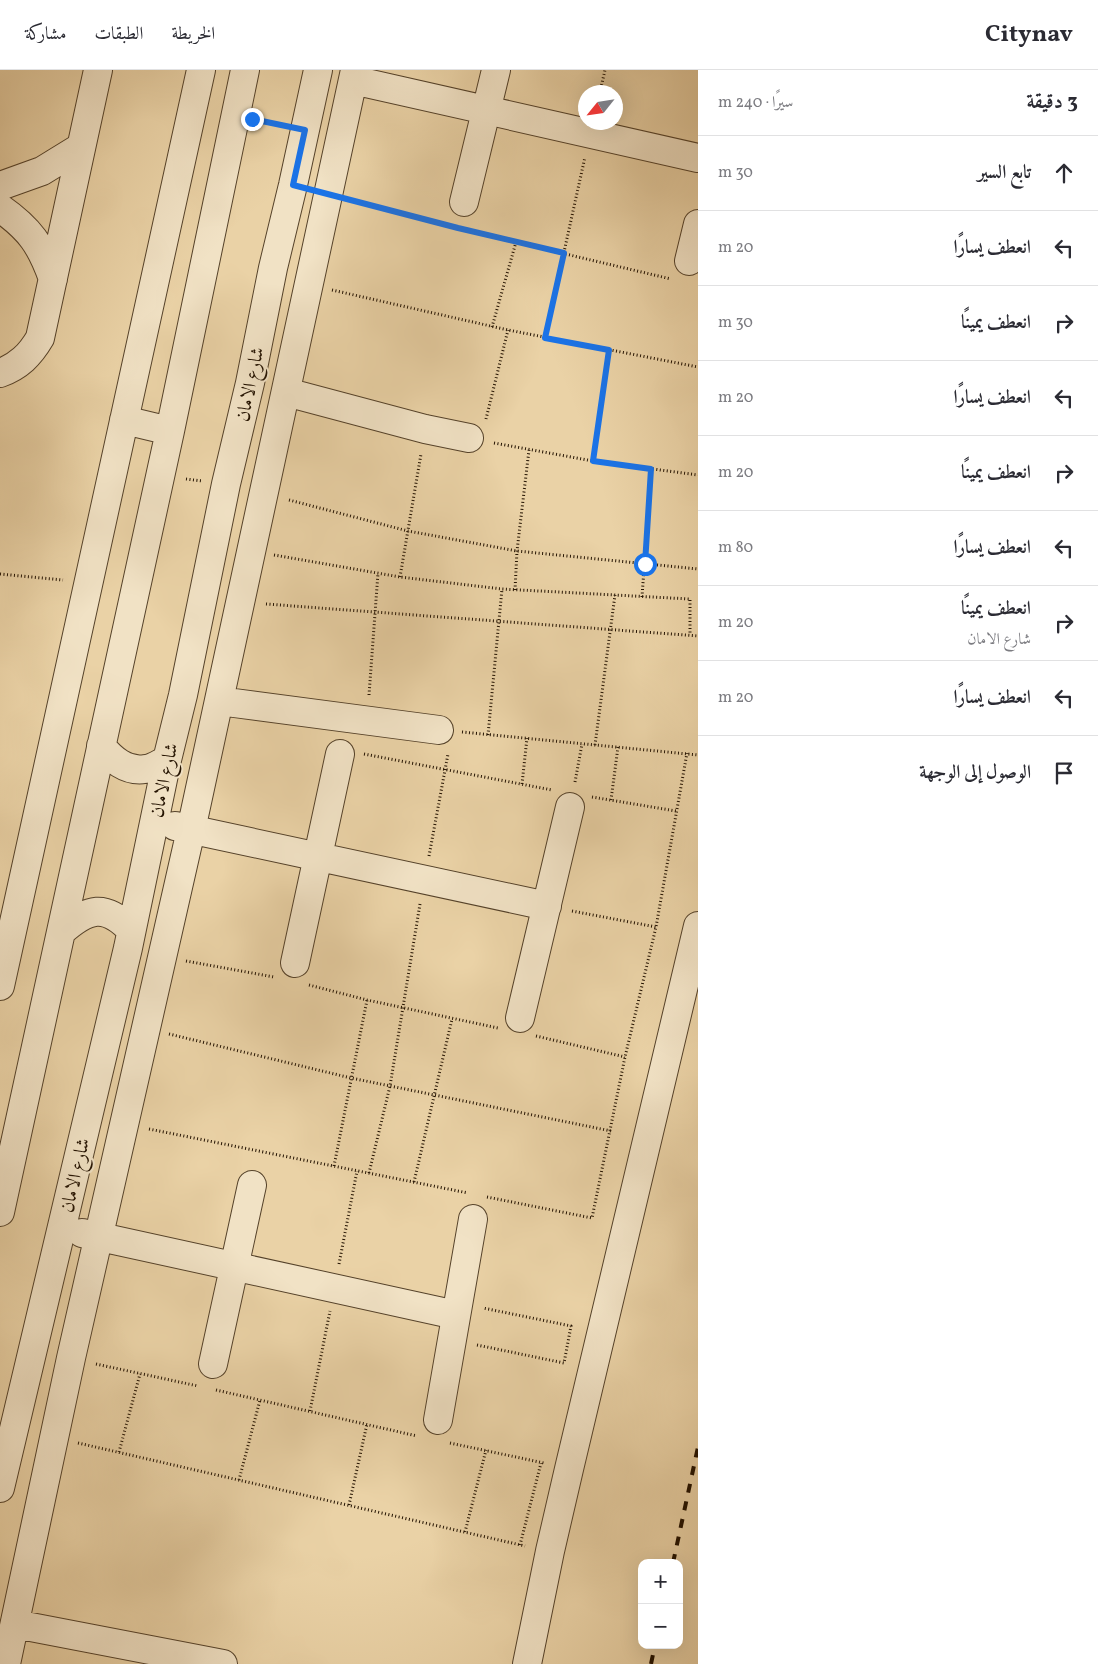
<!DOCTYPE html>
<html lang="ar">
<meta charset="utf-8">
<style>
body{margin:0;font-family:Vollkorn,Amiri,serif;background:#f2f2f3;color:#2b2b33;direction:rtl}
.controls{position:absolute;right:15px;bottom:15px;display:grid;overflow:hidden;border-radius:10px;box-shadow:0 5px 20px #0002}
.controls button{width:45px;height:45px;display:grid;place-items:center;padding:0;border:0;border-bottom:1px solid #e1e1e2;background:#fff;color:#2b2b33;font:25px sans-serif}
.compass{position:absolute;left:578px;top:15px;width:45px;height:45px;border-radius:50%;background:#fff;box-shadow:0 5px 20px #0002;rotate:240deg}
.stop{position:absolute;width:15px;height:15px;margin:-11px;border:4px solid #1a73e8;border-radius:50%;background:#fff}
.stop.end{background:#1a73e8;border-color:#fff;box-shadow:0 1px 5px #0008}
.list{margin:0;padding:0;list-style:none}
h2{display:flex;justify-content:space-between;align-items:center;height:65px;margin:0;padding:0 20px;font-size:21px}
h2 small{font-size:16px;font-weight:400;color:#7c7c81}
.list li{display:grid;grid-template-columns:32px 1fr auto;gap:15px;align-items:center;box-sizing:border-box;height:75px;padding:0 20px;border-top:1px solid #e1e1e2}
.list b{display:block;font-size:19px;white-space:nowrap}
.list p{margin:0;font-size:16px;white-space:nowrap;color:#7c7c81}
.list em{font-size:16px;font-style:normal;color:#7c7c81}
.icon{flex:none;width:28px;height:28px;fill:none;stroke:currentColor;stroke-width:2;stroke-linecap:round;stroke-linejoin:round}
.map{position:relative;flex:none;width:698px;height:1594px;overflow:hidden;direction:ltr}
header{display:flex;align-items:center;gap:30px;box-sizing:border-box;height:70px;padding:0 25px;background:#fff;border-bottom:1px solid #e1e1e2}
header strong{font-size:24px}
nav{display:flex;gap:28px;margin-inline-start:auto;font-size:18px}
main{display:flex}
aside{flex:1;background:#fff}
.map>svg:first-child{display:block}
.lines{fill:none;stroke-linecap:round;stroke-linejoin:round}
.minor-casing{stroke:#55422a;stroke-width:30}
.path{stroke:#231200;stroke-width:3;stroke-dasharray:1 2.5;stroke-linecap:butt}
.minor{stroke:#f1e2c5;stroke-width:28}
.rail{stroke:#231200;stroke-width:4;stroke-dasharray:9 9;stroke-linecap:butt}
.route{stroke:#1a73e8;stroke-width:6}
.labels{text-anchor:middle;stroke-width:4;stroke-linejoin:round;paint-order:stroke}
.street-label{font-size:19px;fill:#231200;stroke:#f1e2c5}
</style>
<header>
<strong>Citynav</strong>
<nav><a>الخريطة</a><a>الطبقات</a><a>مشاركة</a></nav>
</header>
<main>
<aside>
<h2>3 دقيقة<small>سيرًا · 240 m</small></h2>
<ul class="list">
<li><svg class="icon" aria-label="ahead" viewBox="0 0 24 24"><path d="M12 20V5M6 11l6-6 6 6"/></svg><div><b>تابع السير</b></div><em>30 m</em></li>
<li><svg class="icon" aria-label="left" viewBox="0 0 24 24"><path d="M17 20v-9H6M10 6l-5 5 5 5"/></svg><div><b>انعطف يسارًا</b></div><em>20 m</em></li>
<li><svg class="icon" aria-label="right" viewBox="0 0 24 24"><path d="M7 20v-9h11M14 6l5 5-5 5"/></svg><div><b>انعطف يمينًا</b></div><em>30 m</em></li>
<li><svg class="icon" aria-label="left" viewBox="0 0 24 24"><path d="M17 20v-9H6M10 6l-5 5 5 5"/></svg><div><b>انعطف يسارًا</b></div><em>20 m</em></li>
<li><svg class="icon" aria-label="right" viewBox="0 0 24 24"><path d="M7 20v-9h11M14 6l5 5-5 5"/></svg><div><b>انعطف يمينًا</b></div><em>20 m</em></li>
<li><svg class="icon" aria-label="left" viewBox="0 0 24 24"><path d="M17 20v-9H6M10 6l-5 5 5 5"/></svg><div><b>انعطف يسارًا</b></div><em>80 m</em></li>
<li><svg class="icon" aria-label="right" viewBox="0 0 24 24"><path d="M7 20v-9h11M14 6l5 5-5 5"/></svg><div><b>انعطف يمينًا</b><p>شارع الامان</p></div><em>20 m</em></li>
<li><svg class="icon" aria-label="left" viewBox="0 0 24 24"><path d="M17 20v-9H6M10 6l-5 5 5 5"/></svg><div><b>انعطف يسارًا</b></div><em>20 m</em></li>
<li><svg class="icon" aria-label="arrive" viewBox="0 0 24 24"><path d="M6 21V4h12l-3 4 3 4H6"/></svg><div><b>الوصول إلى الوجهة</b></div></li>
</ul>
</aside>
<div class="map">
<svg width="698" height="1594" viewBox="0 0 698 1594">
<rect width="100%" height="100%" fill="#ead2a6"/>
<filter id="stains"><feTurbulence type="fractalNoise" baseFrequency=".004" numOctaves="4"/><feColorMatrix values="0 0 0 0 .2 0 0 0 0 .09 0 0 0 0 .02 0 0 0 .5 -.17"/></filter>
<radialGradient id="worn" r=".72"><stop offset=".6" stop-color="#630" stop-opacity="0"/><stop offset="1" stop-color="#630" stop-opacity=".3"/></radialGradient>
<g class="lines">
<defs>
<path id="minor" d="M353,10L698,88
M0,116L42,101L81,77
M464,132L496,0
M0,138C30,159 41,175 53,209
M689,191L698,154
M0,303C19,296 30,285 40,268L98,0
M286,322L425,359L469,368
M124,350L170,361
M219,631L439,660
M101,676C112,689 126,702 145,699C152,699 160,693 167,690
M175,756L547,836
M62,861C88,838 105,833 131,860
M295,893L340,684
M0,916L201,0
M520,948L570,737
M0,1142L170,361L245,0
M82,1163L456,1245
M213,1294L252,1115
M438,1350L473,1149
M0,1418L128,878L167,690L183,625L226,414L250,313L273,198L293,115L318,0
M15,1554L223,1594
M6,1594L71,1288L191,760L355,0
M527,1594L550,1481L569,1399L698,856"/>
</defs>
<use href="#minor" class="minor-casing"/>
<path class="path" d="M600,22L605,0
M261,51L282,55
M351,130L454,157
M460,159L671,209
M332,220L508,260L698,297
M492,257L516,172
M545,268L585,87
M486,349L508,260
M494,373L593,391L698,405
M593,391L609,280
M186,409L202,411
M289,430L408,461L517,481L698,499
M274,485L400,507L502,519L690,529V565
M0,504L63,510
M400,507L421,384
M515,520L517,481L529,380
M642,527L651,399
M266,534L698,566
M369,625L378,503
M462,662L698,685
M488,665L502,519
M595,675L615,525
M364,684L552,720
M575,712L582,674
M522,714L527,668
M592,727L676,741
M611,730L618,677
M429,786L448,684
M572,841L656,857
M186,891L274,907
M309,915L367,930L498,958
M169,964L351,1008L611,1061
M536,966L625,987
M149,1059L468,1123
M334,1096L367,930
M369,1103L390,1016L420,834
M414,1112L452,949
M487,1127L592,1148L625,987L656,857L687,683
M339,1194L357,1101
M477,1275L564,1293L571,1256L483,1238
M96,1294L198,1316
M216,1320L417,1366
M310,1341L330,1241
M78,1373L525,1476
M450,1373L544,1393
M119,1382L140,1304
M239,1410L260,1330
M349,1435L367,1354
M465,1462L486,1380
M520,1475L541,1393"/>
<use href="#minor" class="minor"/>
<path class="rail" d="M673,1493L698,1377
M651,1594L655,1575"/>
</g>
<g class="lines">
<path class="route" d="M252,49L305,60L293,115L458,158L564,183L545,268L609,280L593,391L651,399L645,494"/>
</g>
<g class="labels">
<g class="street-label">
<text transform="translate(249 314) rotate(-78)" y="7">شارع الامان</text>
<text transform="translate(163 710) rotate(-78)" y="7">شارع الامان</text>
<text transform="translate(74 1105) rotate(-77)" y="7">شارع الامان</text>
</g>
</g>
<rect width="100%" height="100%" filter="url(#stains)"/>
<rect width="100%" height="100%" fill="url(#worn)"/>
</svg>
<div class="controls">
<button>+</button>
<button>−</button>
</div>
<svg class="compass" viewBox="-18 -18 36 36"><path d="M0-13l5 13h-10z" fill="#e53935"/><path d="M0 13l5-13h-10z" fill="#7c7c81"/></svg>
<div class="stop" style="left:645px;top:494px"></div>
<div class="stop end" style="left:252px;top:49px"></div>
</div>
</main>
